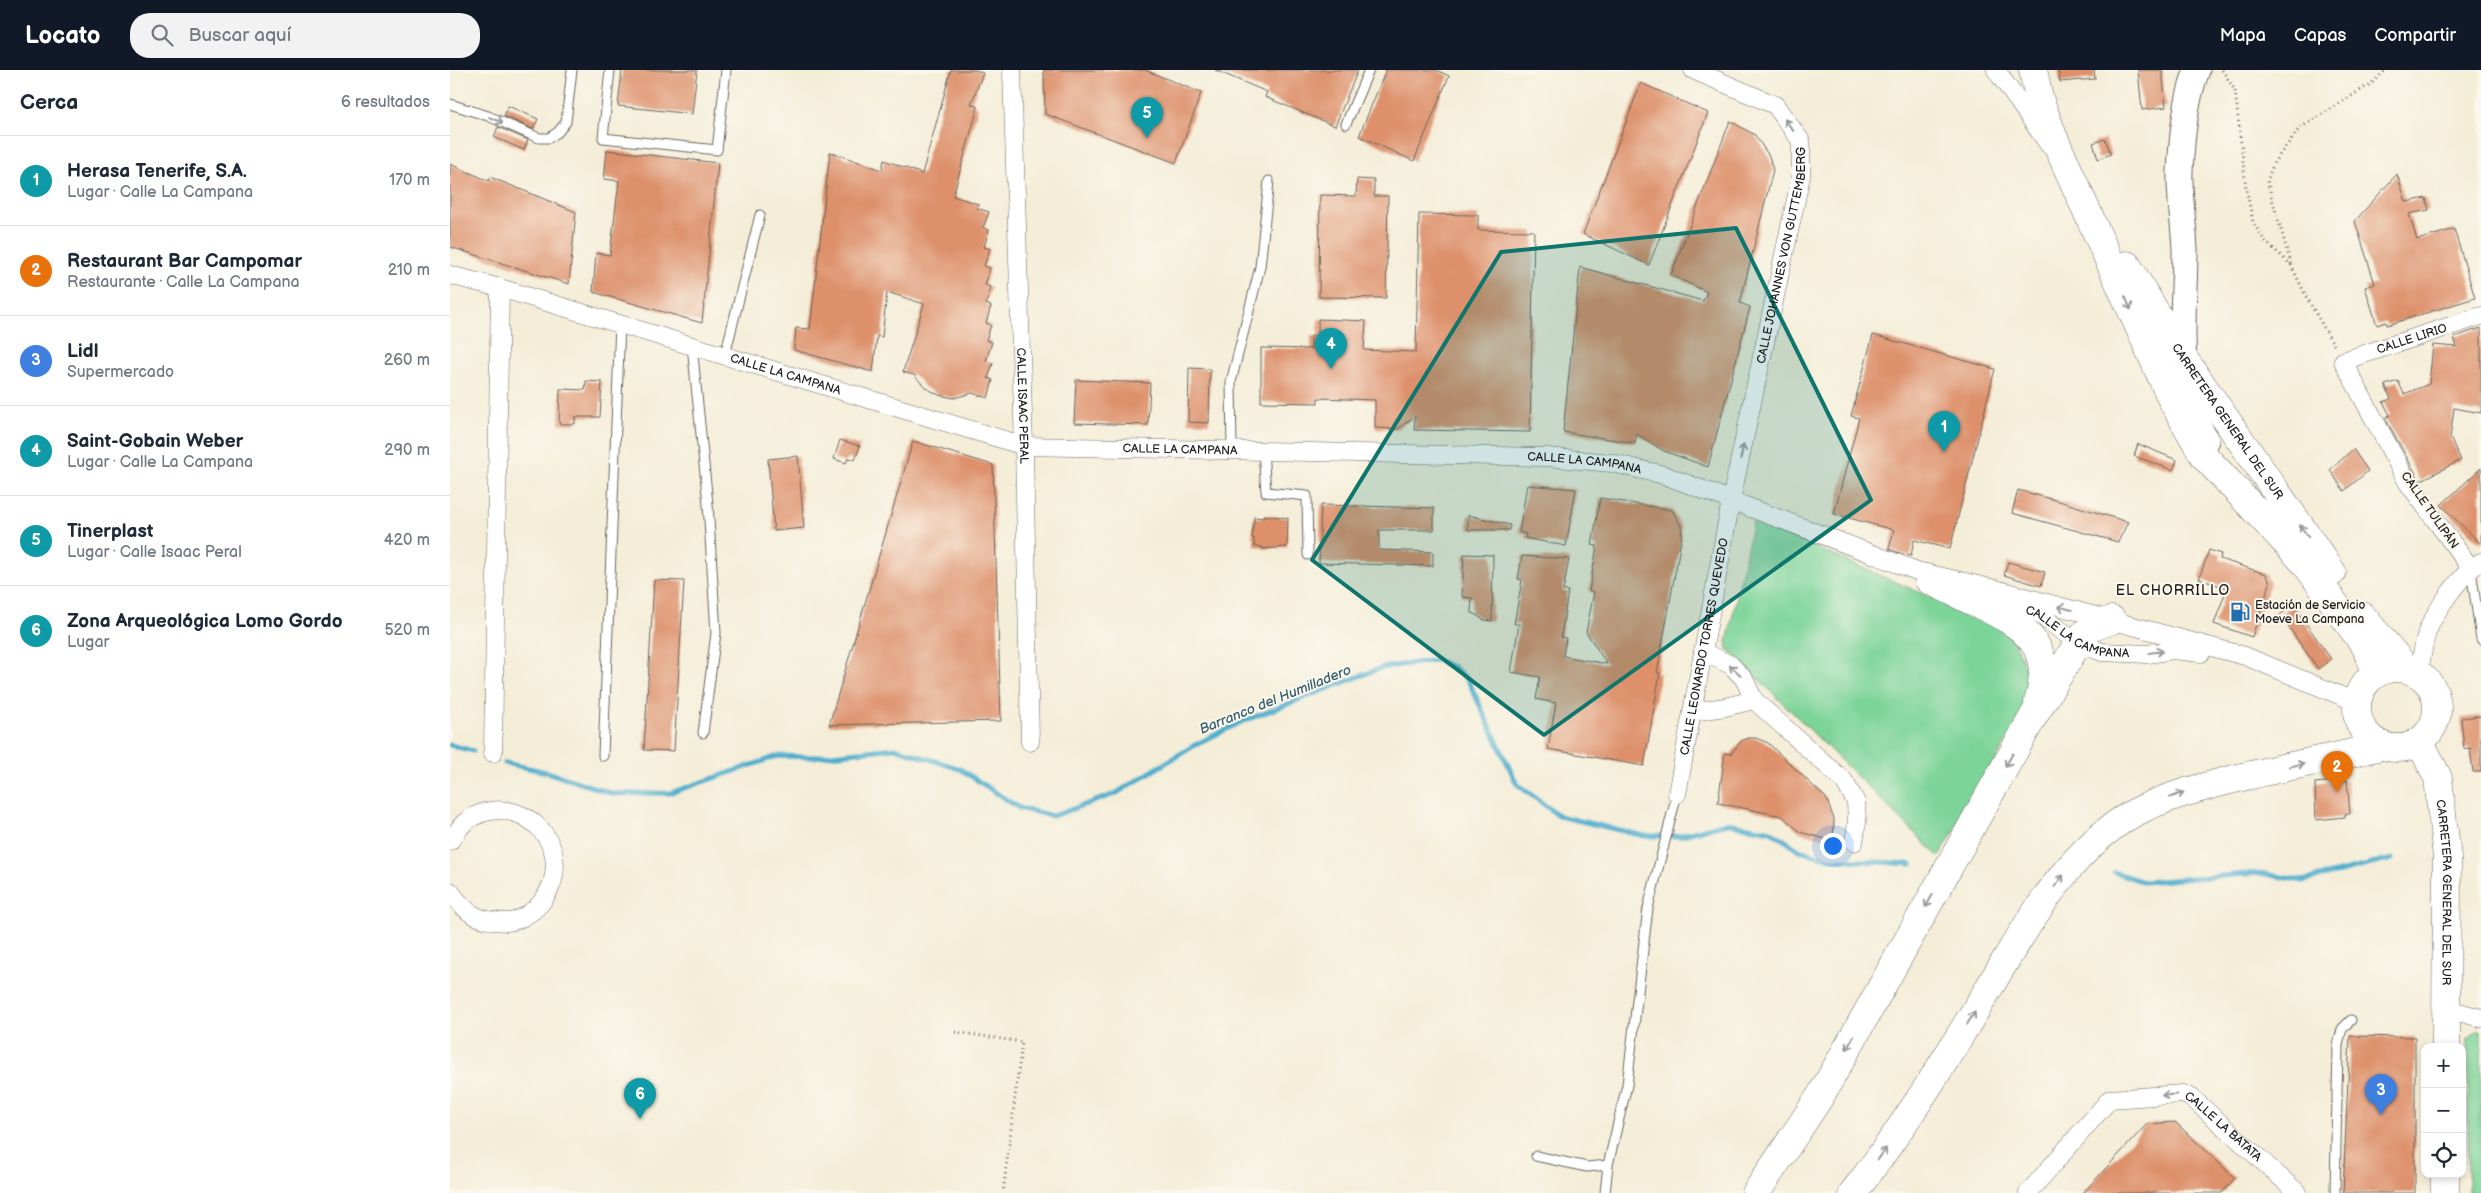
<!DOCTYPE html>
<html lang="es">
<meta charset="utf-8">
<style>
body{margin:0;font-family:"Balsamiq Sans",sans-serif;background:#f2f2f3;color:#1f2937}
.controls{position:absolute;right:15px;bottom:15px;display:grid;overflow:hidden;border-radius:10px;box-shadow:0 2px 8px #0003}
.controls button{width:45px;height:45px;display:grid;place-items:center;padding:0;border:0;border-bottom:1px solid #e0e1e3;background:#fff;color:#1f2937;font:25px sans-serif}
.you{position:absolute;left:1382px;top:775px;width:18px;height:18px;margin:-12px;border:4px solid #fff;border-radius:50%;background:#1a73e8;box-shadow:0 0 0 8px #1a73e833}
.badge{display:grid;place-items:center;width:32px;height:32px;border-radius:50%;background:#111827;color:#fff;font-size:16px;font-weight:700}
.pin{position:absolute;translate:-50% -41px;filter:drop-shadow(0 1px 2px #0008)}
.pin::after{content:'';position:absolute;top:26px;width:18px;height:15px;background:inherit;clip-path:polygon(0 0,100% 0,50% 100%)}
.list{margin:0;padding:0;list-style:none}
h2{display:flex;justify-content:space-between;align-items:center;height:65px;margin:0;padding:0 20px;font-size:21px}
h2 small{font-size:16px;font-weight:400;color:#747a83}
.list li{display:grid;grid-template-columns:32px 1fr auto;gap:15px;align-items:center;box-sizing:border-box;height:90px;padding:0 20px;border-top:1px solid #e0e1e3}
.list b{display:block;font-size:19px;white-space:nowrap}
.list p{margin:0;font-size:16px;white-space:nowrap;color:#747a83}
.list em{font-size:16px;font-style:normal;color:#747a83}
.icon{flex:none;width:28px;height:28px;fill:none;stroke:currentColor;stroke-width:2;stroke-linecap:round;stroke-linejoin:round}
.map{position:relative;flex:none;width:2031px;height:1123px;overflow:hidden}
header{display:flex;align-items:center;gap:30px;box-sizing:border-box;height:70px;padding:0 25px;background:#111827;color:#fff}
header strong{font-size:24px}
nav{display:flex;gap:28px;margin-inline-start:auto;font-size:18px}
.search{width:350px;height:45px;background:#f2f2f3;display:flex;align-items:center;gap:12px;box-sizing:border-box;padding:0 18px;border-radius:20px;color:#747a83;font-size:19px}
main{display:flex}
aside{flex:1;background:#fff}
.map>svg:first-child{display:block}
.green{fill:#7dd499;stroke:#4c785a}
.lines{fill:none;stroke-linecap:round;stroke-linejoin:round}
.stream{stroke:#50afce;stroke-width:5}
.building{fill:#dd906a}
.service-casing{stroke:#68655e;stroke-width:11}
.minor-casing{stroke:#68655e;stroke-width:19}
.secondary-casing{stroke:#68655e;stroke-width:27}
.primary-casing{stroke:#68655e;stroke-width:29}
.motorway-casing{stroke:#68655e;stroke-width:29}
.path{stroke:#68655e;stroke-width:3;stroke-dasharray:1 4;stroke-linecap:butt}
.service{stroke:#fff;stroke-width:9}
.minor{stroke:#fff;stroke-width:18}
.secondary{stroke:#fff;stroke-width:25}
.primary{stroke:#fff;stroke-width:28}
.motorway{stroke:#fff;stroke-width:28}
.oneway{stroke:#999}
.marked{fill:#0f766e;fill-opacity:0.2;stroke:#0f766e;stroke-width:4;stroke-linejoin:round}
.labels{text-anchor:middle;stroke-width:4;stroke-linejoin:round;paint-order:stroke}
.street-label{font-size:12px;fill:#1c1c1c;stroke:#fbf7ec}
.poi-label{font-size:12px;fill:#1c1c1c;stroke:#fbf7ec;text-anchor:start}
.neighbourhood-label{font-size:14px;letter-spacing:1px;fill:#1c1c1c;stroke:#fbf7ec}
.water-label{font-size:14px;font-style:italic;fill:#335e6c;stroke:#fbf7ec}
</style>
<header>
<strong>Locato</strong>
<div class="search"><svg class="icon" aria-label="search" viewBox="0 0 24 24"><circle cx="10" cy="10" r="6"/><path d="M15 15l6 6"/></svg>Buscar aquí</div>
<nav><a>Mapa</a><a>Capas</a><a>Compartir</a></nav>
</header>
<main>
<aside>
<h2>Cerca<small>6 resultados</small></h2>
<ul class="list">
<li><span class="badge" style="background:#0f9aa8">1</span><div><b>Herasa Tenerife, S.A.</b><p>Lugar · Calle La Campana</p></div><em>170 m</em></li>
<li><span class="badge" style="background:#e8710a">2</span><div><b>Restaurant Bar Campomar</b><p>Restaurante · Calle La Campana</p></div><em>210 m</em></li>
<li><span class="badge" style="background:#3f7fe0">3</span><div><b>Lidl</b><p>Supermercado</p></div><em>260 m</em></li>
<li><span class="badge" style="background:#0f9aa8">4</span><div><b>Saint-Gobain Weber</b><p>Lugar · Calle La Campana</p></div><em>290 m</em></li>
<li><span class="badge" style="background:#0f9aa8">5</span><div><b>Tinerplast</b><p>Lugar · Calle Isaac Peral</p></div><em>420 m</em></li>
<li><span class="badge" style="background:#0f9aa8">6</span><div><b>Zona Arqueológica Lomo Gordo</b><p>Lugar</p></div><em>520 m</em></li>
</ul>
</aside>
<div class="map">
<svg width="2031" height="1123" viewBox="0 0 2031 1123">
<rect width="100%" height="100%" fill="#fbf7ec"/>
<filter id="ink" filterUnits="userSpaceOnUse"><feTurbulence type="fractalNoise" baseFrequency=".02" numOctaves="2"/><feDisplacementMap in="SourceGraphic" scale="10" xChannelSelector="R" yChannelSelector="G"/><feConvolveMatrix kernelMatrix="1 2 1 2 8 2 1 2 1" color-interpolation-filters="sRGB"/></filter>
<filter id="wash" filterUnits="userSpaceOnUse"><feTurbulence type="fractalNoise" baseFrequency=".0096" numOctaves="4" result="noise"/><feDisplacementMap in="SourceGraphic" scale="20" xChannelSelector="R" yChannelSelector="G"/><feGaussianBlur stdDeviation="1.12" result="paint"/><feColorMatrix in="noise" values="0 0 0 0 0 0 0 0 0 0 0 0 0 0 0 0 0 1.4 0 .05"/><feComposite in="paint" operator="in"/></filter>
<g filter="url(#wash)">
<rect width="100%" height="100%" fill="#f4edd8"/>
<path class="green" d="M1303,451L1560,561L1580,610L1576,638L1489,787L1276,577Z
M2027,961H2031V1123H2018V968Z"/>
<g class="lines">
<path class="stream" d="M0,675L23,681
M55,693L97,702L164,724L220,723L328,686L363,687L445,678L510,699L569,738L603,746L665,724L745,675L791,652L931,598L986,590L1003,597L1018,610L1067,714L1109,746L1194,766H1229L1276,753L1321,761L1349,780L1378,789L1461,794
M1664,802L1694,812L1810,803L1853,811L1942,789"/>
</g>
<g id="blocks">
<path class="building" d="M172,0H247L242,44L168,36Z
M501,0H526L533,3L521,34L528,37L503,126L528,134L527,138L539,142L533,158L539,160L534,177L540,179L534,196L540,198L535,215L541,217L536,234L541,236L536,253L541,255L536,270L542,272L536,291L543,293L538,308L543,310L538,328L522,323L504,328L489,325L476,318L464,305L453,302L474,234L437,222L432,267L427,266L423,302L344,280L346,258L360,259L380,82L432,100L434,90L472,104Z
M594,0H695L751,23L726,93L595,44Z
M765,0H908L885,56L815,27L817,22Z
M936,0H986L999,6L964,91L909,66Z
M1608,0H1644L1645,9L1610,12Z
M1688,0H1712L1716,37L1692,40Z
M1191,13L1258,43L1199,195L1133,164Z
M58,36L88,49L83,59L54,46Z
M1280,51L1305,65L1319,86L1323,100L1290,233L1300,237L1258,397L1214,381L1187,364L1185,373L1113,362L1130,197L1253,231L1257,222L1221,205Z
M48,57L78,70L74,80L44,67Z
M1655,69L1661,84L1648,89L1643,73Z
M157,80L268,93L252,253L143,222L146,183L160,185L169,111L154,109Z
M0,94L39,111L40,107L126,142L119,214L0,177Z
M1947,104L1956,132L1976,128L1979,140L1959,144L1967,170L2004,159L2025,228L1937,255L1936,252L1927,255L1915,217L1925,214L1905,151Z
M907,109L924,110V126H938L936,228L869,227L870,125L906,126Z
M969,144L1028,145V160L1084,161L1080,362L964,360L965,346L948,359L925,358V330L868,328V333L811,332V278L861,279V266H868V249L916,251L914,280L966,282Z
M2031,258V343L2004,338L2000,368L2011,390L1970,411L1935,348L1940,345L1933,332L1941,329L1935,315L1948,311L1954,324L1979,314L1983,275L2007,277L2004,267Z
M1423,265L1545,299L1500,479L1464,470L1461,486L1450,483L1439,479L1444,460L1384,444L1409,348L1401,346Z
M739,298L760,299L759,353L738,352Z
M626,310L700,313L698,355L624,353Z
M136,311L152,312L150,347H125V354H109L110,319L135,320Z
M390,370L410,376L405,390L398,388L396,393L384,389Z
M463,371L543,395L551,651L379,655Z
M1688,374L1727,390L1723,400L1684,386Z
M1903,379L1918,401L1894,421L1880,400Z
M348,386L354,458L324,461L318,389Z
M2031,398V474L1991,435Z
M1077,415L1126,419L1116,476L1075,468L1076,464L1069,462Z
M1568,420L1609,431L1678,452L1668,472L1562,443Z
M1150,428L1222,440L1231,456L1232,465L1207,603H1210L1194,696L1098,679L1106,633L1086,629L1090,607L1061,602L1069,554H1064L1072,510L1068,509L1072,486L1119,489L1113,521H1118L1111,567L1116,568L1113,586L1157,594L1136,562L1144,522L1139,521L1147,476L1142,475Z
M871,435L984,438V460H929V480L983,482V496L869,493Z
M814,445L838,448L837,477L813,479V477L804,476V468H802L804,447L814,448Z
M1018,445L1060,455L1059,460H1018Z
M1759,480L1771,484L1770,489L1816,504L1820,513L1802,567L1764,554L1777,518L1749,509Z
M1014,484L1043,485L1042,551L1034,550L1021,542L1022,528L1012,527Z
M1558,492L1595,502L1591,516L1554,505Z
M204,510L234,511L224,681L194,680Z
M1843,535L1881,589L1868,599L1830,545Z
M2031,646V702H2023L2020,678L2014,679L2011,648Z
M1299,668H1306L1318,673L1376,728L1384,749L1383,771L1350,762L1332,746L1268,733L1275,683L1281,684L1291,671Z
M1897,710L1900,744H1895V747L1866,750L1865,713Z
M1900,966L1965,967V1123H1893Z
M1725,1052L1785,1108L1772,1123H1633L1697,1054Z"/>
</g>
</g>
<g filter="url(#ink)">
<use href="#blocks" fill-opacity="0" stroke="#68655e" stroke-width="1"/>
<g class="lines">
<defs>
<path id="service" d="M160,0L153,68L267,80L276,0
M0,34L38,46L89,68H99L108,62L116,52L122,0
M896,54L919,0
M242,275L258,434L266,563L253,663
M275,285L310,145
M782,380L781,312L810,197L819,111
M813,381L816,422L857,426L858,485
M2021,500L2031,569
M153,686L170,253
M1086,1086L1137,1097L1158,1095
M1155,1123L1158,1095L1177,1015L1198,838L1227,724
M1885,1123L1888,975L1892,959L1901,950"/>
<g id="minor">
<path id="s1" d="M562,0L574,376L580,672"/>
<path d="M1546,0L1599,75"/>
<path id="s2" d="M0,205L50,218L574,376L1097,387L1162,393L1214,405L1467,501L1545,519L1795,586L1906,632"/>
<path id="s3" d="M2020,497L1958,413L1893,291L2031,246"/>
<path id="s4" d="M1556,532L1589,544L1628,573L1652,582L1698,584L1723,580L1751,583"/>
<path d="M1253,582L1281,595L1294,609L1304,630L1394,711L1406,732L1407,753L1404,772"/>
<path d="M1969,604C1971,590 1973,575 1977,562C1985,541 2012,502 2031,492"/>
<path d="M1242,642L1275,637L1304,630"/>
<path d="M43,683L50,218"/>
<path id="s5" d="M1227,724L1281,430L1351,106V71L1325,35L1243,0"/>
<path d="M0,771C4,766 9,758 14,753C65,712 136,778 90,834C83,842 68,852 57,852C28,851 17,845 0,821"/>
<path d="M1997,939L2031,948"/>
<path id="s6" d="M1578,1123L1660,1029L1733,1024L1742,1028L1848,1123"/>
</g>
<path id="secondary" d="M1747,0C1735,31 1732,68 1730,101C1729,127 1734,154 1735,180C1735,242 1723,313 1756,370"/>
<g id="primary">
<path d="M1583,0L1589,28L1603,66L1722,330L1754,386L1855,493L1916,577L1925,603"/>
<path id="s7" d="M1677,195L1734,289L1882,502"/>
<path d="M1912,546L1956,598"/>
<circle cx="1947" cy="638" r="40"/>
<path id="s8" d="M1970,672L1988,708L1997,788L1996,977"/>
<path d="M1995,1123V1104"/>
</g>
<path id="motorway" d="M1479,510C1496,518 1511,526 1528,534C1573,555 1606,575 1588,632
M1306,1123L1371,1025L1583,647L1633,565L1643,557L1662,550
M1403,1123C1445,1069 1482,1012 1517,954C1561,884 1610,783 1684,743C1716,726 1750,718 1784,709C1833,697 1883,688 1932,676"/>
</defs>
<use href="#service" class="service-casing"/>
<use href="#minor" class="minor-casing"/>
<use href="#secondary" class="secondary-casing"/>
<use href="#primary" class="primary-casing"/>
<use href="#motorway" class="motorway-casing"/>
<path class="path" d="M1772,0L1785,20L1796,117L1803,152L1814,170L1841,195L1857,228L1885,277
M1841,194L1817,111L1824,92L1850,58L1922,13L1936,0
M505,962L572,972L553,1123"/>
<use href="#service" class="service"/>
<use href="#minor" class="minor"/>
<use href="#secondary" class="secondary"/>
<use href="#primary" class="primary"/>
<use href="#motorway" class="motorway"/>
</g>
<defs><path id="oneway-shaft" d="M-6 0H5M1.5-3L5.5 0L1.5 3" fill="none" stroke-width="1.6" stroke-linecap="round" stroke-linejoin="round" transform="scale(1.25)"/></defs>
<g class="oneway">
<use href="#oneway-shaft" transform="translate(46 50) rotate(23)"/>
<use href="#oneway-shaft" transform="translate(1339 55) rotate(-126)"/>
<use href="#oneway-shaft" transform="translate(1678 233) rotate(66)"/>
<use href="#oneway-shaft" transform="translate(1292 382) rotate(-78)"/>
<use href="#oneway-shaft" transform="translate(1854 461) rotate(-124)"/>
<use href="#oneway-shaft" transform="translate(1615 538) rotate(-165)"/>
<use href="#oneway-shaft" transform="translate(1706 582) rotate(-7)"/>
<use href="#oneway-shaft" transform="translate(1285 600) rotate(-138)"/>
<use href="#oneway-shaft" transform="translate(1559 690) rotate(120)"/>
<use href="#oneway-shaft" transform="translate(1847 695) rotate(-12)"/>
<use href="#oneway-shaft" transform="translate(1727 725) rotate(-21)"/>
<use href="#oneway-shaft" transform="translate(1609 811) rotate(-53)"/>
<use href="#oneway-shaft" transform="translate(1479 831) rotate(120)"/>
<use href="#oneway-shaft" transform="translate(1521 948) rotate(-58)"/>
<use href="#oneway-shaft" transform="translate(1400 973) rotate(119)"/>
<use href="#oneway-shaft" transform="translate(1719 1025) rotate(176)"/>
<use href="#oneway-shaft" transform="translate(1432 1084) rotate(-55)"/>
</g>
</g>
<path class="marked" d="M1286,158L1421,430L1094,665L862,490L1051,182Z"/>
<defs>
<symbol id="fuel-bare" viewBox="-9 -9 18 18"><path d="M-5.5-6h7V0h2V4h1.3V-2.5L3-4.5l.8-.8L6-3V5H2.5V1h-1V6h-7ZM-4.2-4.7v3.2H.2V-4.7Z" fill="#1f6fb2" stroke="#fbf7ec" stroke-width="2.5" paint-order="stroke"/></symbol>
</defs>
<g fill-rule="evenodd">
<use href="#fuel-bare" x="1776" y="528" width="28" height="28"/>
</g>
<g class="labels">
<g class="street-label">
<text dy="4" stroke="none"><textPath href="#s5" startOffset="549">CALLE JOHANNES VON GUTTEMBERG</textPath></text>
<text dy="4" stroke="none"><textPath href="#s3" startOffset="315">CALLE LIRIO</textPath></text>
<text dy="4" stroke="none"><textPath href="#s2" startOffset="350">CALLE LA CAMPANA</textPath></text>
<text dy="4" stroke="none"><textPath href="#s1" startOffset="336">CALLE ISAAC PERAL</textPath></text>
<text dy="4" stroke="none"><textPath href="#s7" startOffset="186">CARRETERA GENERAL DEL SUR</textPath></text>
<text dy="4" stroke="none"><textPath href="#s2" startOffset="755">CALLE LA CAMPANA</textPath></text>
<text dy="4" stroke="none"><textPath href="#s2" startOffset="1160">CALLE LA CAMPANA</textPath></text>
<text transform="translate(1980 440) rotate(55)" y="4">CALLE TULIPÁN</text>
<text dy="4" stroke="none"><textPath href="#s4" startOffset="79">CALLE LA CAMPANA</textPath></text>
<text dy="4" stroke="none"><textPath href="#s5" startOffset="150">CALLE LEONARDO TORRES QUEVEDO</textPath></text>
<text dy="4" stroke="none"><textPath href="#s8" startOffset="155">CARRETERA GENERAL DEL SUR</textPath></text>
<text dy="4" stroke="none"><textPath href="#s6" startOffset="250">CALLE LA BATATA</textPath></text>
</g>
<g class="poi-label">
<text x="1805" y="539">Estación de Servicio<tspan x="1805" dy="14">Moeve La Campana</tspan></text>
</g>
<g class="neighbourhood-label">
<text x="1723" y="525">EL CHORRILLO</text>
</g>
<g class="water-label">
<text transform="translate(825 629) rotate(-22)" y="5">Barranco del Humilladero</text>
</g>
</g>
</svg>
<div class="controls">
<button>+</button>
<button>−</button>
<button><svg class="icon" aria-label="locate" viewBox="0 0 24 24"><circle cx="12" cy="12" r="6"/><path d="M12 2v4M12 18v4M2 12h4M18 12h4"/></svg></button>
</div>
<div class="you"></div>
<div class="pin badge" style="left:1494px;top:382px;background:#0f9aa8">1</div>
<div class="pin badge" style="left:1887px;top:722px;background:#e8710a">2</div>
<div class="pin badge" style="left:1931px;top:1045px;background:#3f7fe0">3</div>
<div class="pin badge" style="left:881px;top:299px;background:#0f9aa8">4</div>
<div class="pin badge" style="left:697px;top:68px;background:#0f9aa8">5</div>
<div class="pin badge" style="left:190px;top:1049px;background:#0f9aa8">6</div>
</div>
</main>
